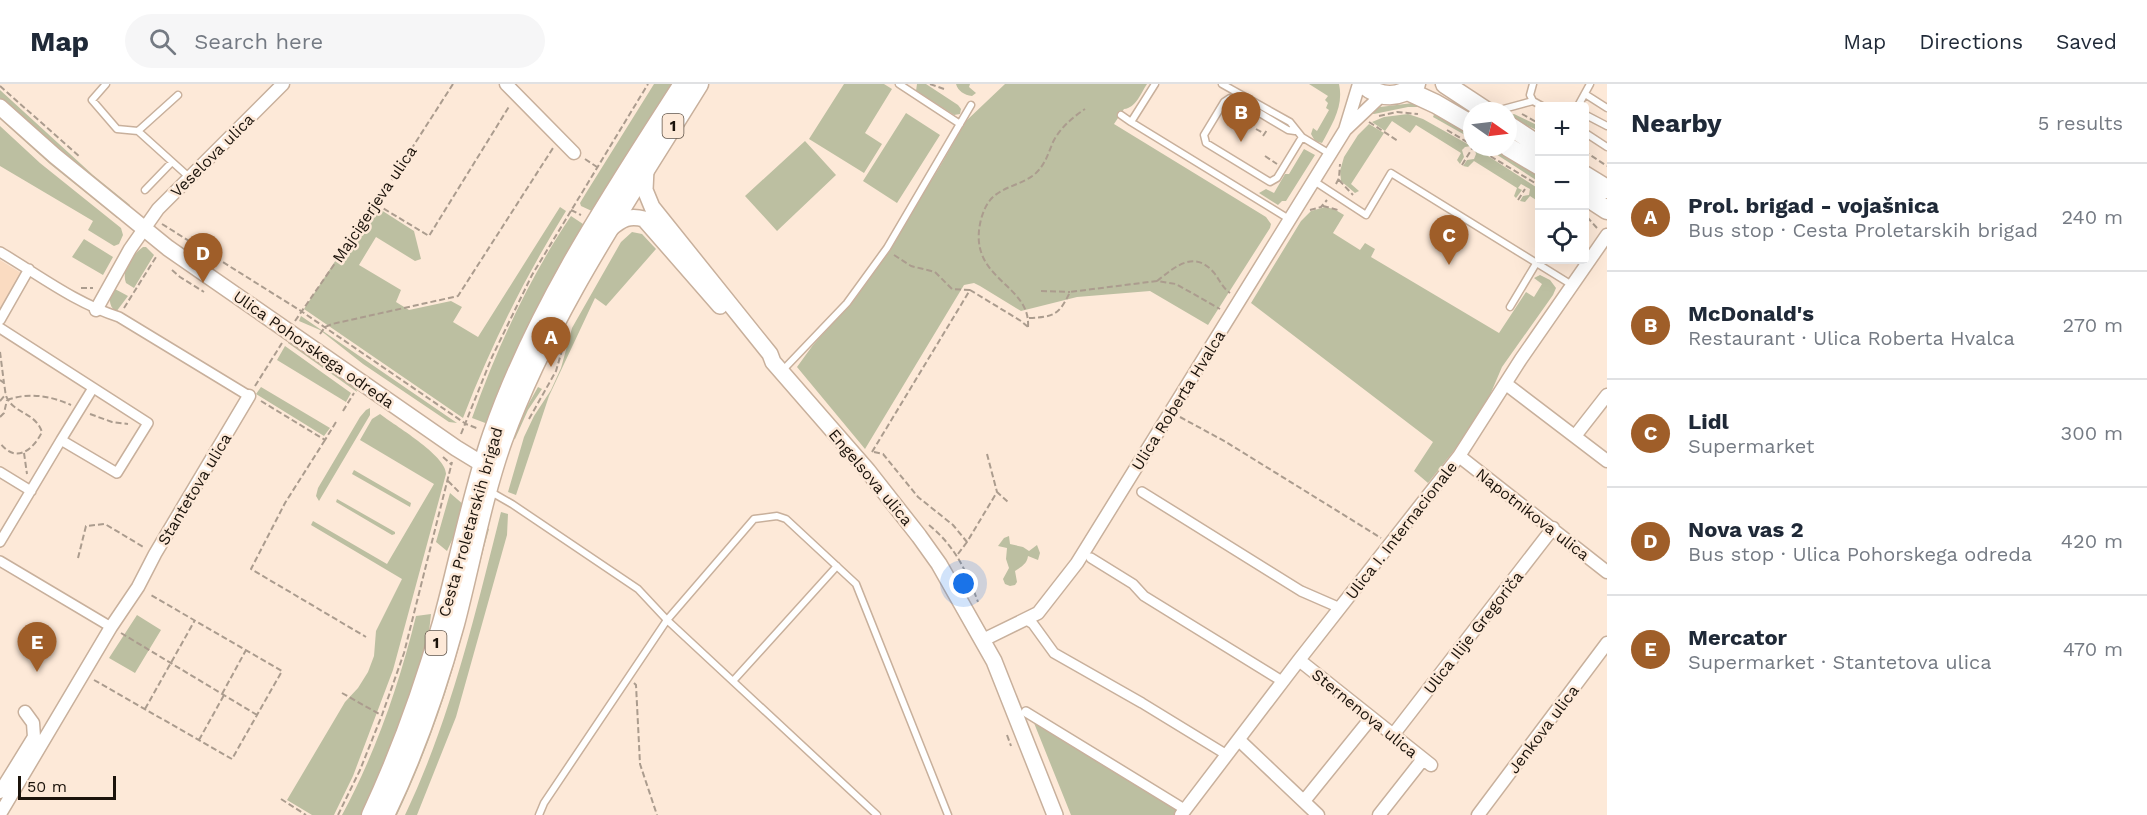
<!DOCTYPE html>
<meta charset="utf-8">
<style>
body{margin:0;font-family:"Work Sans",sans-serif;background:#f6f6f7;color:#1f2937}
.controls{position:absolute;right:18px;top:18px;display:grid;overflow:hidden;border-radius:6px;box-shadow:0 6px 24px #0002}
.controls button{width:54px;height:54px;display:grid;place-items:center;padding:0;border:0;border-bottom:2px solid #e0e1e3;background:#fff;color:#1f2937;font:30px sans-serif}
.compass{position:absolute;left:1463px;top:18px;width:54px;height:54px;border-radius:50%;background:#fff;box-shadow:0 6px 24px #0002;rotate:104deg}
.scale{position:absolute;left:18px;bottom:15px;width:98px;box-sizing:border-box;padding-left:6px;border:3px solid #1b130b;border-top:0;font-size:16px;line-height:21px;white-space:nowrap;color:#1b130b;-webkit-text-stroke:4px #fde9d8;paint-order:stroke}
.you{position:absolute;left:964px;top:500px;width:21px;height:21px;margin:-15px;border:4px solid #fff;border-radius:50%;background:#1a73e8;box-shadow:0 0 0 9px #1a73e833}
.badge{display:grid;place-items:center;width:39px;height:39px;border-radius:50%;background:#9f5e29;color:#fff;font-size:20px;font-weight:700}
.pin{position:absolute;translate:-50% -50px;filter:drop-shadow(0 2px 3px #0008)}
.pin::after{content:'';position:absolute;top:32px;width:21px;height:18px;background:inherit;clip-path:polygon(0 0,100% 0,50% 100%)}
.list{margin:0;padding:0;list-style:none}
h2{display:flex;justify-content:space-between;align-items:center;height:78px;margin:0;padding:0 24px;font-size:26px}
h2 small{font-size:20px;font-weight:400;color:#747a83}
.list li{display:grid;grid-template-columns:39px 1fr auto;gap:18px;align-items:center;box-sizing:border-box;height:108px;padding:0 24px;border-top:2px solid #e0e1e3}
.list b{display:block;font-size:22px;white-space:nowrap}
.list p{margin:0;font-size:20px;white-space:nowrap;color:#747a83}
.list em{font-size:20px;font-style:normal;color:#747a83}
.icon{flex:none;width:33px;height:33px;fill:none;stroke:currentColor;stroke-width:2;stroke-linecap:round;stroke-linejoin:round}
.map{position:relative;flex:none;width:1607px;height:731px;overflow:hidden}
header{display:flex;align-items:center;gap:36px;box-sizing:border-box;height:84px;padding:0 30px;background:#fff;border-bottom:2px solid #e0e1e3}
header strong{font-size:28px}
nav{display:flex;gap:33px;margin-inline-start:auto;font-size:21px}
.search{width:420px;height:54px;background:#f6f6f7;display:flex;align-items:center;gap:15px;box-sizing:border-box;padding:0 21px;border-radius:33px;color:#747a83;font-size:22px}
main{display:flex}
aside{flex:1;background:#fff}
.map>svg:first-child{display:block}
.built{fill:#fadbc1}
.green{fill:#bcbfa1}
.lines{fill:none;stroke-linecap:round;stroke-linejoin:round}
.service-casing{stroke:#c8b09c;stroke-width:9}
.pedestrian-casing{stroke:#c8b09c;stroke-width:12}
.minor-casing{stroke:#c8b09c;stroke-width:15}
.tertiary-casing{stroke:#c8b09c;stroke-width:18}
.primary-casing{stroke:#c8b09c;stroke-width:21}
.path{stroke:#ab9c8e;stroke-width:2;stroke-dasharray:6 3;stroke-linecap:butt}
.service{stroke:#fff;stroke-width:6}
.pedestrian{stroke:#fff;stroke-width:9}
.minor{stroke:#fff;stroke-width:12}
.tertiary{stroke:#fff;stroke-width:15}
.primary{stroke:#fff;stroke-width:18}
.labels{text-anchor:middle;stroke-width:5;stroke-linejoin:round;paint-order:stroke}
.shield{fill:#fde9d8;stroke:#5f5348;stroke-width:1.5}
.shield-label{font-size:15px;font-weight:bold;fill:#1b130b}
.street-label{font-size:16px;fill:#1b130b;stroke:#fde9d8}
</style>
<header>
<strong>Map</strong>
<div class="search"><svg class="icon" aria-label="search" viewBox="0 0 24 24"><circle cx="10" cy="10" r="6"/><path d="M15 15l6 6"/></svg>Search here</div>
<nav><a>Map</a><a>Directions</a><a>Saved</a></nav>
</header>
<main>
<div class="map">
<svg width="1607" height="731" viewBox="0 0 1607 731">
<rect width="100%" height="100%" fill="#fde9d8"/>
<path class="built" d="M0,176L26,192L0,236Z"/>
<path class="green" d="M654,0H675L594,128L581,122L580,119L586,109Z
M844,0H884L892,5L865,49L882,60L864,89L809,55Z
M917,0H926L958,21L961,25L960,30L954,31L916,7Z
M956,0H970L969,3L976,9L972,12C964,11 958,7 956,0Z
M1005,0H1147C1141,9 1136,24 1124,25L1114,40L1266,133L1271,140L1270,144L1208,241L1150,207L1077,213L1021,227L980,202L974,199L964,201L865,365L797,283L813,261L857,212L877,184L939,84L966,37Z
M1309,0H1339C1344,22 1332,40 1322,59L1315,57L1311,50L1313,44L1317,47L1329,26L1326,24L1328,19L1325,16L1328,12Z
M0,6L93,91L130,121V123C85,88 42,52 0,14Z
M1413,19L1424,23H1408L1374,30L1369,29L1380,23Z
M1435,28L1472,49V55L1433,33Z
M906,29L940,51L897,119L863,97Z
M1408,30L1423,35L1471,62L1465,63L1462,66L1464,73L1460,80L1457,76L1461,69L1416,41L1410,49L1392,37L1385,47L1372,38L1384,33Z
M1514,30L1539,42V47L1510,34V31Z
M0,32L118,132L117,134L50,80L0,35Z
M1369,40L1384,49L1351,100L1359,107L1355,109L1341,97L1340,87L1344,73L1358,51Z
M0,42L40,79L121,144L123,151L119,160L114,162L88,146L93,137L0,82Z
M805,57L836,91L777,147L745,112Z
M1474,63L1539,105V118L1530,112L1525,118L1520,117L1523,112L1529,111L1530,105L1521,100L1518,104L1522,106L1516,114L1514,112L1517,104L1474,77L1468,83L1463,82L1467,76L1474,75L1476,70Z
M1485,63H1497L1501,65L1539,90V98Z
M1304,65L1315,71L1286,117H1282L1278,121L1259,109L1266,105L1274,109L1285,90H1289Z
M371,122L378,124L414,147L421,175L415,177L376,153L359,181L401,206L396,218L409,226L451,217L462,223L453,238L478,253L560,123L566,127C525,193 491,261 463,334L304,225Z
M1325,123L1334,125L1344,131L1333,149L1360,166L1365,159L1375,165L1371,173L1499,249L1526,208L1534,213L1542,200L1534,194L1540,191L1550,196L1556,204L1553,211L1502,283L1484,325L1468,349L1428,399L1414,387L1433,358L1251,219L1301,137L1311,127Z
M571,132L586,142L488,340L472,334C497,264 529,194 571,132Z
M632,148L642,150L656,165L606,222L595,214L549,312L516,411L508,408L524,353L534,332L551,306L561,284L572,244L621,158Z
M84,155L113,173L103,191L72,173Z
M143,163H146L154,171L134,204L126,199C121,186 132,171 143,163Z
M115,205L128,212L116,228C108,222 108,211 115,205Z
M301,232L457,339L449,338L363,280L320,246L299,237Z
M289,256L356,305L357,308L288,259Z
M285,262L351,309L346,318L277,276Z
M261,303L330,344L324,352L256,310Z
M538,303L542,305L528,326L515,355L512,354L519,337Z
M370,324V331L319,417L316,412L318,404L360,333L366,326Z
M380,330C394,341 447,372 446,390L393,586L353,692L334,731H312L287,716L345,618L358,604L368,588L374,572L376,547L402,495L311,441L313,437L387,480L434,400L360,356L372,335Z
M354,386L411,419L410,423L352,390Z
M450,409L464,421L460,439L447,467L436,458Z
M337,415L395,448V450L392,451L336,418Z
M501,428L508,430L507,451L456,633L417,731H405C451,634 475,531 501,428Z
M485,444L489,445C476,491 467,538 453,584C438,635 419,684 397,731H392Z
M1009,452L1010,460L1023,463L1029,467L1037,461L1040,469L1038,476L1028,472C1027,480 1021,483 1015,487L1017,498L1015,501L1010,502L1005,500L1003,495L1009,484L1006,475L1007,464L998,462L1004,454Z
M431,530L427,566L416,603L364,731H342C376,668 399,601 416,532Z
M137,531L161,546L135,589L109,574Z
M1032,634L1179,724L1174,731H1071Z"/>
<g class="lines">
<defs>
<path id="service" d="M106,0L92,16L117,45L138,47
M899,0L960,40
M1155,0L1131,38L1289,135
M1222,0L1290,38L1302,53L1330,70
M1585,10L1607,24
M178,11L138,47L189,93
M1533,17L1530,11L1533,0
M1578,22L1590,0
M1496,27L1533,17L1542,22
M1584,30L1607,42
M1121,31L1131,38
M1295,47L1288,46L1238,16L1230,14L1224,18L1204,51L1206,59L1270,98L1277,94L1302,53
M1584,48L1607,63
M1314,97L1366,131L1391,89L1572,201
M145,106L172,78
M1510,223L1537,178
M782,287L847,219L887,164L971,21
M491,408L512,420L638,505L667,536L877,731
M733,597L837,482
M539,731L544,719L667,536L754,435L777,432L786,435L856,500L948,731"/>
<path id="pedestrian" d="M0,168C39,191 75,219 119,233L249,312
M0,236L29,185
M0,244L148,339L117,389L61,356L0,458
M61,356L93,304
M0,388L31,407
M1142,408L1301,507L1340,524
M1091,474L1133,500L1144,512L1282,597
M0,477L111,543
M1025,535L1033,540L1054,569L1142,619L1227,671
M1026,628L1186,726"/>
<path id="minor" d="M506,0L574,69
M1345,46L1382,11
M96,226L130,165L158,125L283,0
M1506,300L1607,377
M1575,352L1607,311
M1459,372L1607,488
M983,556L1038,529L1077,479L1345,46L1359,0
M1299,576L1431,681
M1393,651L1553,444
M1239,656L1318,731
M0,708L34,653L33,639L25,628
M1304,717L1371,634
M0,730L111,543L138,503L155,470L249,312
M1181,731L1299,576L1459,372L1521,275L1607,151
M1379,731L1423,675
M1478,731L1607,559"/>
<path id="tertiary" d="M0,23L55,72L168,164L456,364L492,386
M646,85L645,106L652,123L770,270L773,278L868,387L919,452L939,480L994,577L1055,731
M610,145C622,135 629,131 644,135L720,222"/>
<path id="primary" d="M1363,0C1381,15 1399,15 1416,0
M1445,0L1486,27
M1408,7L1436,20L1472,41
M1508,41L1540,62
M1508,63L1540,82
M1584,91L1607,105
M1584,111L1607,126
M371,731C400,669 423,605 442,539C459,477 471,412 492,351C536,224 611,112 683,0
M385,731C415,669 437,606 455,540C471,479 482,415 503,356C550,228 628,115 699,0"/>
</defs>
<use href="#service" class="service-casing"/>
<use href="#pedestrian" class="pedestrian-casing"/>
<use href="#minor" class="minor-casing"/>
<use href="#tertiary" class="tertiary-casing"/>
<use href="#primary" class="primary-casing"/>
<path class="path" d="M930,0L944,5
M0,2L79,72
M1522,30L1540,40
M1379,32L1397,28L1418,30
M1369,38L1398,57
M1256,45L1263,49
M1447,46L1472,61
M1263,52L1267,46
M1475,63L1540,102
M1584,67L1607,82
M1265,72L1277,80
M585,75L597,83
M1462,81L1473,63
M1339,96L1353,111
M1336,100L1339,94L1340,80
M1518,116L1525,105
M376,120L429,152L510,21
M1323,122L1338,126
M571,126L581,131
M1310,126L1321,123L1327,116
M1587,133L1597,144
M162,140L301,227L466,340L479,345
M894,171L911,182L935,188L952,205L970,206
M172,186L180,193L204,208
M1157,197C1176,182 1195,165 1215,190C1220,197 1223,204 1230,209
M81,204H93
M1041,207L1070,208
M124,224L156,173
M1029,234C1054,233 1059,231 1070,208L1157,197L1176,200L1220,225
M295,237L376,120L453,0
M1028,243C1031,200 969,196 980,140C982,130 986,119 994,112C1006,102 1023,100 1035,90C1045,81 1048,70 1053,58C1060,44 1073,33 1085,25
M320,250L325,243L332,240L458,212L553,64
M0,268L4,299
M0,296L4,299C5,304 5,310 7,314C15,330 35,328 42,348C33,366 16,380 0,359
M255,302L282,259
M7,316C29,308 51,312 71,321
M0,317L6,310
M261,317L325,356L336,338
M343,327L354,309
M90,330L112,338L128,340
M0,333L4,329L7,316
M1180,333L1226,358L1381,454
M529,335L556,287L565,256
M461,350L492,273L532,191L648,0
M325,356L285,419L251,485L366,553
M872,368L970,206L1021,237L1028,243
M874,368L883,370L918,413L953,441L967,458L997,408L1009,419
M24,369L27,390
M987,370L997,408
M443,373L452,381
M448,397L459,408
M929,441C955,462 967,488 978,518
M958,470L967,458
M78,474L86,442L105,440L145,464
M121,549L257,631
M94,596L232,675L282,587L149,510
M634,599L636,601L640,680L657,731
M342,609L381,631
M222,610L246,566
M145,625L195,536
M1007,651L1011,662
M199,656L224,611
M281,715L306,731
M338,731L360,686L382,631L404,569L452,378"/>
<use href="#service" class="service"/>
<use href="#pedestrian" class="pedestrian"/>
<use href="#minor" class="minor"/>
<use href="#tertiary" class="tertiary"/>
<use href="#primary" class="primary"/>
</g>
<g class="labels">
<g class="shield">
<rect x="662.5" y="30" width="21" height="24" rx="4.5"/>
<rect x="425.5" y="547" width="21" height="24" rx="4.5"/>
</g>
<g class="shield-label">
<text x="673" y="47">1</text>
<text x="436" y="564">1</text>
</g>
<g class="street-label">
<text transform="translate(212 71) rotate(-45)" y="6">Veselova ulica</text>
<text transform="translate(374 120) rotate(-56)" y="6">Majcigerjeva ulica</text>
<text transform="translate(314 265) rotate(35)" y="6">Ulica Pohorskega odreda</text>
<text transform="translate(1178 316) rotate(-58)" y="6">Ulica Roberta Hvalca</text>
<text transform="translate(871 393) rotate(50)" y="6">Engelsova ulica</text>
<text transform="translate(194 405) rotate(-59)" y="6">Stantetova ulica</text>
<text transform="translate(1533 430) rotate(38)" y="6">Napotnikova ulica</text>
<text transform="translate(470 438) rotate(-74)" y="6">Cesta Proletarskih brigad</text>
<text transform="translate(1401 446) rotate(-52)" y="6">Ulica I. Internacionale</text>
<text transform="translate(1473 548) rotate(-52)" y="6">Ulica Ilije Gregoriča</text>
<text transform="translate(1365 629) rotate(39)" y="6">Sternenova ulica</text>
<text transform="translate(1543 645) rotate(-53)" y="6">Jenkova ulica</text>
</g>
</g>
</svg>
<div class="controls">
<button>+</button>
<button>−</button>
<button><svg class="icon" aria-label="locate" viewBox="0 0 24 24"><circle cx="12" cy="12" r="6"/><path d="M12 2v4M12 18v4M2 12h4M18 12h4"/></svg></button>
</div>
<svg class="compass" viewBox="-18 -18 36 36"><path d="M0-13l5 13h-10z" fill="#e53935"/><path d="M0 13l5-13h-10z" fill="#747a83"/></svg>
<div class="scale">50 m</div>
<div class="you"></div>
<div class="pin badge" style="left:551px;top:283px">A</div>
<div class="pin badge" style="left:1241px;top:58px">B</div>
<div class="pin badge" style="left:1449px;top:181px">C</div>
<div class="pin badge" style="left:203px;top:199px">D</div>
<div class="pin badge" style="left:37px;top:588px">E</div>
</div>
<aside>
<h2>Nearby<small>5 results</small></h2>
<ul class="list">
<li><span class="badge">A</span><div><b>Prol. brigad - vojašnica</b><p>Bus stop · Cesta Proletarskih brigad</p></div><em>240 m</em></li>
<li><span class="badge">B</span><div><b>McDonald's</b><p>Restaurant · Ulica Roberta Hvalca</p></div><em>270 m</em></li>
<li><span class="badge">C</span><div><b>Lidl</b><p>Supermarket</p></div><em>300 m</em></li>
<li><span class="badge">D</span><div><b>Nova vas 2</b><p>Bus stop · Ulica Pohorskega odreda</p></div><em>420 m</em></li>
<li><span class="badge">E</span><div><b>Mercator</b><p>Supermarket · Stantetova ulica</p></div><em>470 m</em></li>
</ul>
</aside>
</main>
